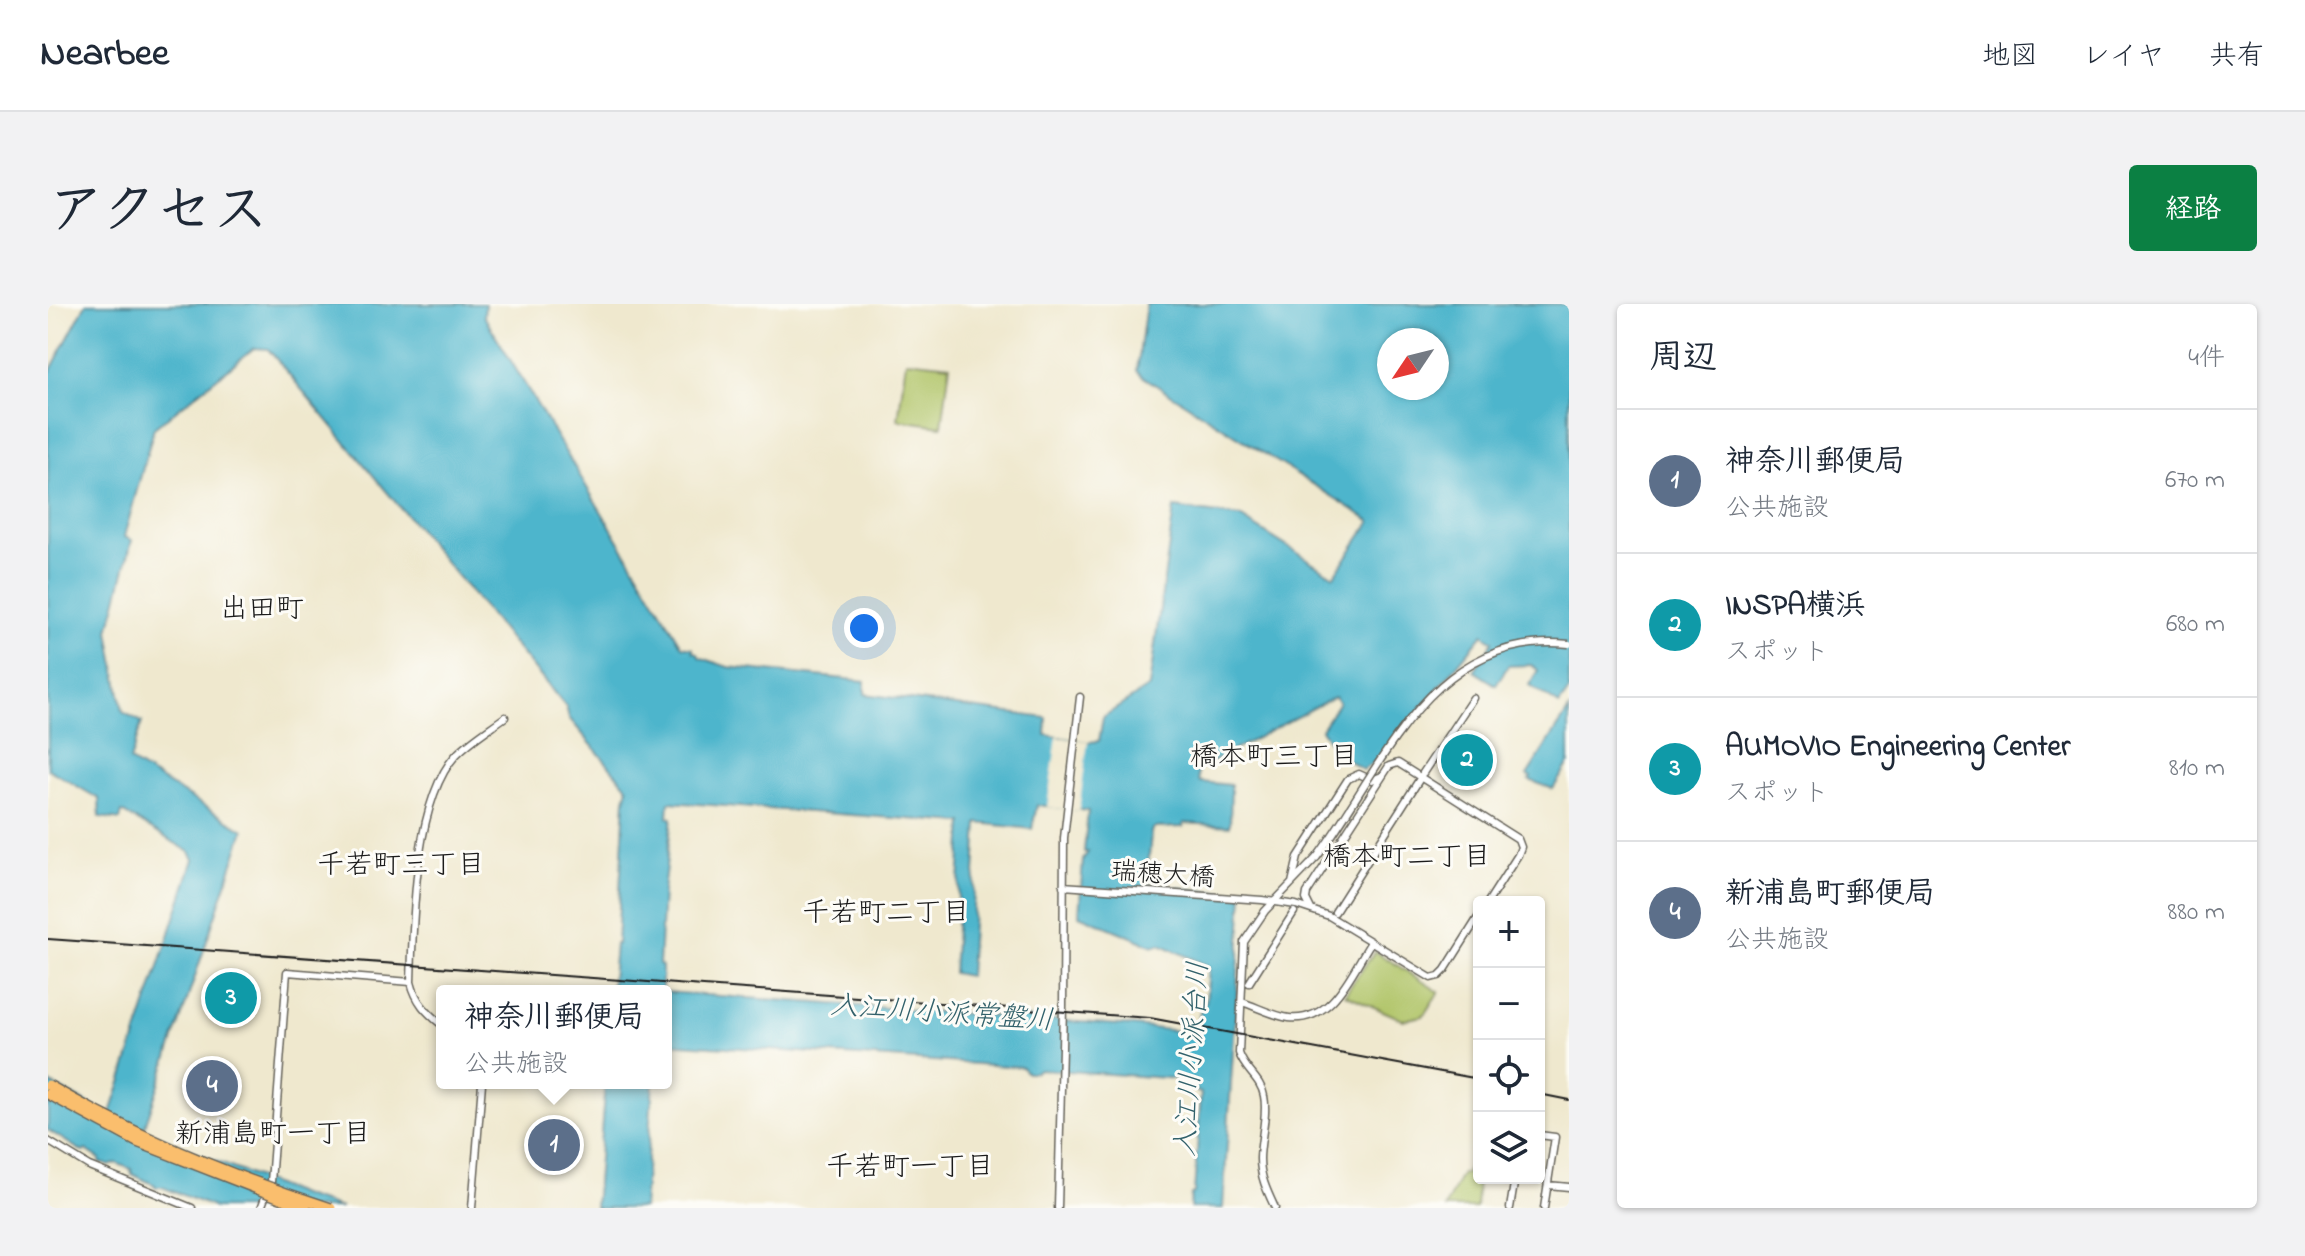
<!DOCTYPE html>
<html lang="ja">
<meta charset="utf-8">
<style>
body{margin:0;font-family:"Indie Flower","Klee One",sans-serif;background:#f2f2f3;color:#1f2937}
.controls{position:absolute;right:24px;bottom:24px;display:grid;overflow:hidden;border-radius:8px;box-shadow:0 2px 6px #0004}
.controls button{width:72px;height:72px;display:grid;place-items:center;padding:0;border:0;border-bottom:2px solid #e0e1e3;background:#fff;color:#1f2937;font:40px sans-serif}
.compass{position:absolute;left:1329px;top:24px;width:72px;height:72px;border-radius:50%;background:#fff;box-shadow:0 2px 6px #0004;rotate:235deg}
.you{position:absolute;left:816px;top:324px;width:28px;height:28px;margin:-20px;border:6px solid #fff;border-radius:50%;background:#1a73e8;box-shadow:0 0 0 12px #1a73e833}
.badge{display:grid;place-items:center;width:52px;height:52px;border-radius:50%;background:#0b8043;color:#fff;font-size:26px;font-weight:700}
.pin{position:absolute;translate:-50% -50%;border:4px solid #fff;box-shadow:0 2px 8px #0006}
.popup{position:absolute;left:388px;top:681px;width:236px;height:104px;box-sizing:border-box;display:grid;place-content:center;border-radius:8px;background:#fff;filter:drop-shadow(0 2px 6px #0005);font-size:26px;white-space:nowrap;color:#747a83}
.popup b{font-size:30px;color:#1f2937}
.popup::after{content:'';position:absolute;left:50%;top:100%;margin-left:-16px;border:16px solid transparent;border-top-color:#fff}
.list{margin:0;padding:0;list-style:none}
h2{display:flex;justify-content:space-between;align-items:center;height:104px;margin:0;padding:0 32px;font-size:34px}
h2 small{font-size:26px;font-weight:400;color:#747a83}
.list li{display:grid;grid-template-columns:52px 1fr auto;gap:24px;align-items:center;box-sizing:border-box;height:144px;padding:0 32px;border-top:2px solid #e0e1e3}
.list b{display:block;font-size:30px;white-space:nowrap}
.list p{margin:0;font-size:26px;white-space:nowrap;color:#747a83}
.list em{font-size:26px;font-style:normal;color:#747a83}
.icon{flex:none;width:44px;height:44px;fill:none;stroke:currentColor;stroke-width:2;stroke-linecap:round;stroke-linejoin:round}
.map{position:relative;flex:none;width:1521px;height:904px;overflow:hidden;border-radius:8px}
header{display:flex;align-items:center;gap:48px;box-sizing:border-box;height:112px;padding:0 40px;background:#fff;border-bottom:2px solid #e0e1e3}
header strong{font-size:38px}
nav{display:flex;gap:44px;margin-inline-start:auto;font-size:28px}
.intro{display:flex;align-items:center;justify-content:space-between;box-sizing:border-box;height:192px;padding:0 48px}
h1{margin:0;font-size:56px}
.button{padding:20px 36px;border-radius:8px;background:#0b8043;color:#fff;font-size:28px;font-weight:700}
main{display:flex;gap:48px;padding:0 48px}
aside{flex:1;background:#fff;border-radius:8px;box-shadow:0 2px 6px #0004}
.map>svg:first-child{display:block}
.green{fill:#b0c468;stroke:#667042;stroke-width:2}
.water{fill:#4db5cc;stroke:#346874;stroke-width:2;fill-rule:evenodd}
.pier{fill:#efe8ce}
.lines{fill:none;stroke-linecap:round;stroke-linejoin:round}
.minor-casing{stroke:#66635a;stroke-width:9}
.minor{stroke:#fff;stroke-width:6}
.rail{stroke:#1c1c1c;stroke-width:2}
.minor-bridge-casing{stroke:#66635a;stroke-width:9;stroke-linecap:butt}
.highway-bridge-casing{stroke:#66635a;stroke-width:12;stroke-linecap:butt}
.minor-bridge{stroke:#fff;stroke-width:6}
.highway-bridge{stroke:#fabe6d;stroke-width:9}
.labels{text-anchor:middle;stroke-width:6;stroke-linejoin:round;paint-order:stroke}
.street-label{font-size:26px;fill:#1c1c1c;stroke:#fdfcf7}
.neighbourhood-label{font-size:28px;fill:#1c1c1c;stroke:#fdfcf7}
.water-label{font-size:28px;font-style:italic;fill:#32616b;stroke:#fdfcf7}
</style>
<header>
<strong>Nearbee</strong>
<nav><a>地図</a><a>レイヤ</a><a>共有</a></nav>
</header>
<div class="intro"><h1>アクセス</h1><a class="button">経路</a></div>
<main>
<div class="map">
<svg width="1521" height="904" viewBox="0 0 1521 904">
<rect width="100%" height="100%" fill="#fdfcf7"/>
<filter id="ink" filterUnits="userSpaceOnUse"><feTurbulence type="fractalNoise" baseFrequency=".0125" numOctaves="2"/><feDisplacementMap in="SourceGraphic" scale="16" xChannelSelector="R" yChannelSelector="G"/><feConvolveMatrix kernelMatrix="1 2 1 2 8 2 1 2 1" color-interpolation-filters="sRGB"/></filter>
<filter id="wash" filterUnits="userSpaceOnUse"><feTurbulence type="fractalNoise" baseFrequency=".006" numOctaves="4" result="noise"/><feDisplacementMap in="SourceGraphic" scale="32" xChannelSelector="R" yChannelSelector="G"/><feGaussianBlur stdDeviation="1.8" result="paint"/><feColorMatrix in="noise" values="0 0 0 0 0 0 0 0 0 0 0 0 0 0 0 0 0 1.4 0 .05"/><feComposite in="paint" operator="in"/></filter>
<g filter="url(#wash)">
<rect width="100%" height="100%" fill="#efe8ce"/>
<path class="green" d="M858,56L902,61L894,122L850,116Z
M1327,647L1391,688L1375,712L1355,716L1297,690Z
M1422,861H1431L1428,904H1397L1414,869L1418,870Z"/>
<path class="water" d="M38,0H437L436,12L634,342L645,344V348L650,349L651,353L680,363L817,377V390L999,414L998,431L1040,438L1051,437L1055,413L1101,383L1126,204L1192,213L1286,272L1323,217L1094,72L1089,67L1098,0H1521V387L1511,401L1481,381L1490,366L1483,361L1460,362L1448,381L1426,367L1445,337L1435,330L1333,453L1315,466L1289,449L1273,425L1291,398L1286,393L1150,465L1151,476L1153,478L1183,481L1182,522L1136,519L1135,523L1105,524L1103,528L1099,580L1195,591L1175,904H1142L1143,890L1146,889L1153,789L1149,788L1146,776L991,765L987,768H978L974,763L618,739V688L1086,722L1148,729L1154,700L1158,698L1161,665L1156,660L1112,640L1105,642L1031,611L1035,556L1040,548H1036L1040,507L989,501L984,525L930,519L921,672L905,669L915,519L621,498L620,513L624,514L615,587L611,661L614,662V687H563L567,640H569L577,495L580,484L521,414L518,403L220,45L206,44L106,124L76,233L84,236L61,327L75,408L94,418L82,457L196,526L95,828L255,892L293,904H167L114,883H107V881L84,870L83,865L68,859L62,862L51,858L52,855L38,846L35,848L0,826V778L62,812L146,555L142,548L74,508L72,516L52,513L51,495L0,465V71ZM1341,36H1389V84H1341Z
M1521,406V459L1505,485L1481,476L1483,473L1479,471Z
M557,779H605L595,904H547Z"/>
<path class="pier" d="M1009,433L1040,437L1031,507L999,503Z"/>
</g>
<g filter="url(#ink)">
<g class="lines">
<defs>
<path id="minor" d="M1375,469L1425,394
M1244,579L1250,553L1300,475L1311,470L1324,476L1334,472
M1015,582L1214,596L1248,601L1281,612L1383,674L1391,672L1397,666L1431,612
M1263,605L1258,595L1259,589L1341,462L1350,459L1470,535L1473,543L1470,551L1440,598
M1287,608L1371,476
M1201,679L1246,608
M1194,698C1209,703 1226,712 1241,714C1285,719 1304,667 1323,638
M394,721C378,708 368,698 363,678C365,617 366,497 408,451C421,437 441,425 457,413
M1491,831L1507,833L1496,904
M0,837L41,862L144,904
M1500,881L1521,883
M213,904L223,878L239,668L363,678
M424,904L434,779
M1010,904L1015,703L1016,534L1032,393
M1227,904C1220,889 1212,873 1212,855C1212,835 1220,812 1216,792C1213,774 1196,766 1191,749L1196,638L1217,607L1269,553
M1462,904L1467,874"/>
</defs>
<use href="#minor" class="minor-casing"/>
<use href="#minor" class="minor"/>
<path class="rail" d="M0,635L1102,714L1431,775
M1491,790L1521,796"/>
<defs>
<path id="minor-bridge" d="M1269,553C1336,462 1383,326 1521,340"/>
<path id="highway-bridge" d="M0,781C89,833 185,873 283,904
M0,790L89,838L258,904"/>
</defs>
<use href="#minor-bridge" class="minor-bridge-casing"/>
<use href="#highway-bridge" class="highway-bridge-casing"/>
<use href="#minor-bridge" class="minor-bridge"/>
<use href="#highway-bridge" class="highway-bridge"/>
</g>
</g>
<g class="labels">
<g class="street-label">
<text transform="translate(1115 569) rotate(4)" y="9">瑞穂大橋</text>
</g>
<g class="neighbourhood-label">
<text x="214" y="313">出田町</text>
<text x="1226" y="461">橋本町三丁目</text>
<text x="1359" y="561">橋本町二丁目</text>
<text x="353" y="569">千若町三丁目</text>
<text x="838" y="617">千若町二丁目</text>
<text x="225" y="838">新浦島町一丁目</text>
<text x="862" y="871">千若町一丁目</text>
</g>
<g class="water-label">
<text transform="translate(894 707) rotate(4)" y="10">入江川小派常盤川</text>
<text transform="translate(1142 755) rotate(-86)" y="10">入江川小派台川</text>
</g>
</g>
</svg>
<div class="controls">
<button>+</button>
<button>−</button>
<button><svg class="icon" aria-label="locate" viewBox="0 0 24 24"><circle cx="12" cy="12" r="6"/><path d="M12 2v4M12 18v4M2 12h4M18 12h4"/></svg></button>
<button><svg class="icon" aria-label="layers" viewBox="0 0 24 24"><path d="M12 4l9 5-9 5-9-5zM3 14l9 5 9-5"/></svg></button>
</div>
<svg class="compass" viewBox="-18 -18 36 36"><path d="M0-13l5 13h-10z" fill="#e53935"/><path d="M0 13l5-13h-10z" fill="#747a83"/></svg>
<div class="you"></div>
<div class="pin badge" style="left:506px;top:841px;background:#5c6f8a">1</div>
<div class="popup"><b>神奈川郵便局</b>公共施設</div>
<div class="pin badge" style="left:1419px;top:456px;background:#0f9aa8">2</div>
<div class="pin badge" style="left:183px;top:694px;background:#0f9aa8">3</div>
<div class="pin badge" style="left:164px;top:782px;background:#5c6f8a">4</div>
</div>
<aside>
<h2>周辺<small>4件</small></h2>
<ul class="list">
<li><span class="badge" style="background:#5c6f8a">1</span><div><b>神奈川郵便局</b><p>公共施設</p></div><em>670 m</em></li>
<li><span class="badge" style="background:#0f9aa8">2</span><div><b>INSPA横浜</b><p>スポット</p></div><em>680 m</em></li>
<li><span class="badge" style="background:#0f9aa8">3</span><div><b>AUMOVIO Engineering Center</b><p>スポット</p></div><em>810 m</em></li>
<li><span class="badge" style="background:#5c6f8a">4</span><div><b>新浦島町郵便局</b><p>公共施設</p></div><em>880 m</em></li>
</ul>
</aside>
</main>
